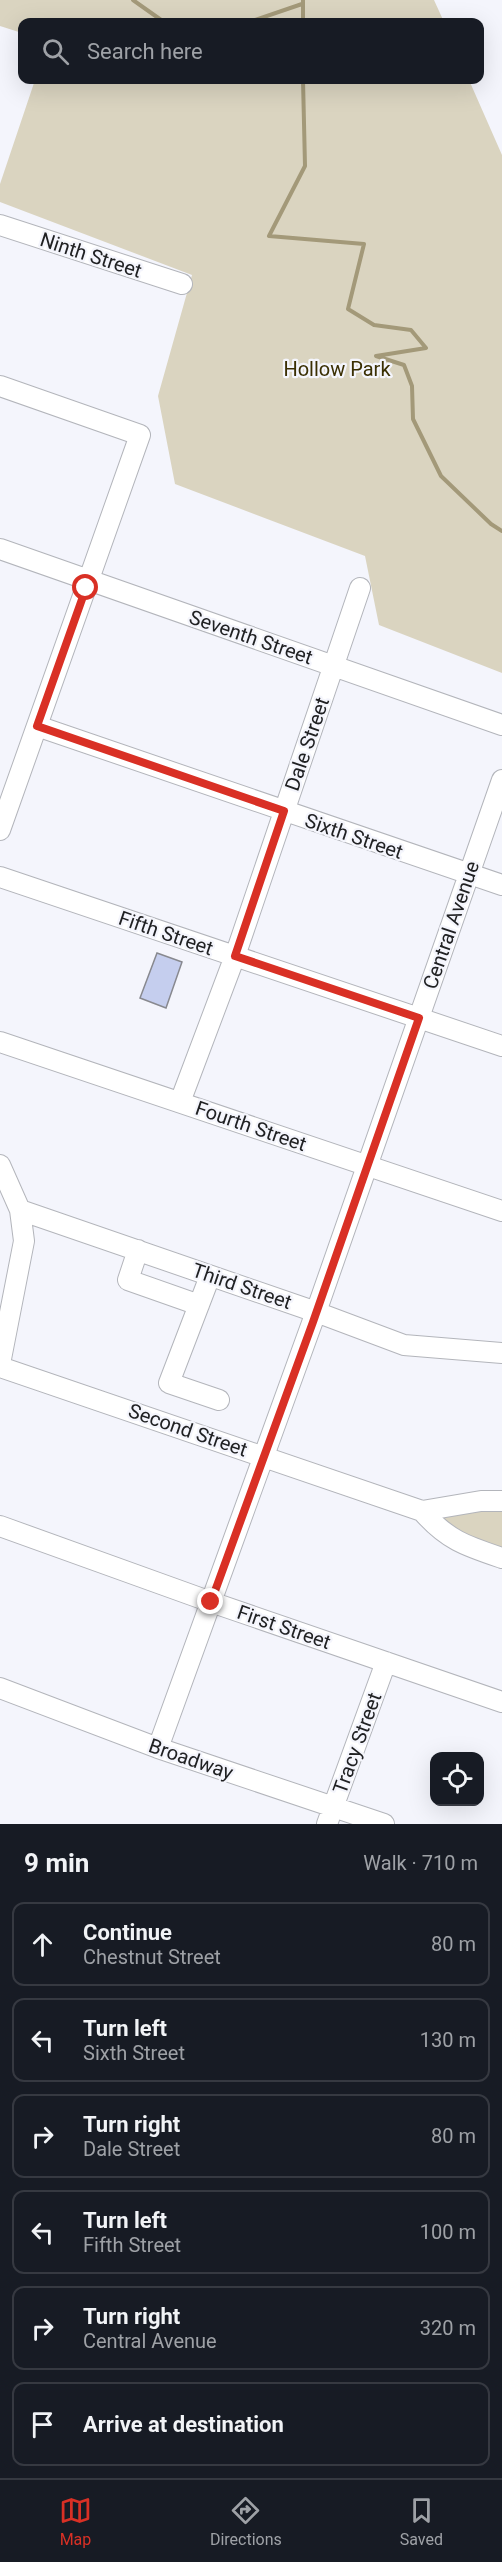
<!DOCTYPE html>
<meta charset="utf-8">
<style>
body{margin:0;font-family:Roboto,sans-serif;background:#242831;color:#f1f3f6}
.controls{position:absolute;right:18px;bottom:18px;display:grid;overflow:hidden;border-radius:12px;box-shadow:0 6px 24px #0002}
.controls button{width:54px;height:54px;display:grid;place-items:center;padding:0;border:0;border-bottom:2px solid #363941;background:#171b24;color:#f1f3f6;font:30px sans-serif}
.stop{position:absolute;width:18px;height:18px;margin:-14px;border:4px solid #d93025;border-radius:50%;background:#fff}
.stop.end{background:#d93025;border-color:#fff;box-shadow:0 2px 6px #0008}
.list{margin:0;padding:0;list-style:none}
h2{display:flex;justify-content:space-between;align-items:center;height:78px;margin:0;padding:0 24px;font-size:26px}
h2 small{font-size:20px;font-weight:400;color:#9ea1a6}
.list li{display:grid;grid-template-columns:39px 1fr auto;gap:18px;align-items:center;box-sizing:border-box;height:84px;margin:0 12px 12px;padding:0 12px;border:2px solid #363941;border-radius:12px}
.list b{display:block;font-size:22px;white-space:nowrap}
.list p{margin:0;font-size:20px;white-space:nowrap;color:#9ea1a6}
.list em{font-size:20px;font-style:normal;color:#9ea1a6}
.icon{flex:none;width:33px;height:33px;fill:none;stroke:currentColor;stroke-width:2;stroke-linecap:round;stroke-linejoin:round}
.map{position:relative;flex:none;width:502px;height:1824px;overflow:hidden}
.search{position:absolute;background:#171b24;box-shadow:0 6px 24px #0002;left:18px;right:18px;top:18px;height:66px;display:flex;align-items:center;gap:15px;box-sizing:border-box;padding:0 21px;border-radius:12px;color:#9ea1a6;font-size:22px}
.sheet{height:654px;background:#171b24}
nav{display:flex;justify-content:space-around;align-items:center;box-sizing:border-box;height:84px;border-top:2px solid #363941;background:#171b24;font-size:16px;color:#9ea1a6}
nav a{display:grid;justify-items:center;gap:3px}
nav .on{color:#d93025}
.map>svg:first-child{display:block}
.green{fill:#dad4c0}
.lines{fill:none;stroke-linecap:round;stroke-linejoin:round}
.stream{stroke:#a39979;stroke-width:4}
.building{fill:#c5ceee;stroke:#88898f;stroke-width:1.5}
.minor-casing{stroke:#b3b5bb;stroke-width:22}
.minor{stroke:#fff;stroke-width:20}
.route{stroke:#d93025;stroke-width:8}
.labels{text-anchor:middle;stroke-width:4.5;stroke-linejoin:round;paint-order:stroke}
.street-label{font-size:20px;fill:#202123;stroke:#f4f5fc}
.park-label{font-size:20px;fill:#3a2f03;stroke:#f4f5fc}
</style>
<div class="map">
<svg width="502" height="1824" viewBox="0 0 502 1824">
<rect width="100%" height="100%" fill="#f4f5fc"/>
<path class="green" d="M0,0H434L444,22H22V33L0,26Z
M35,80H469L502,155V673L379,625L365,556L175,484L158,396L192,275L0,202V184Z
M502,1507V1550L463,1536L439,1515Z"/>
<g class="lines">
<path class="stream" d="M133,0L164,22
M249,22L302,4
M303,22V0
M303,80L305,166L269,236L364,244L348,309L374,325L411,330L426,348L376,356L404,365L412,386L413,419L441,476L491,524L502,531"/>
</g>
<path class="building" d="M157,953L182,962L166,1008L140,998Z"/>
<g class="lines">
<defs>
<path id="minor" d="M0,225L182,284
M0,386L140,435L0,830
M0,549L502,725
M37,726L502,885
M0,877L502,1046
M0,1042L502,1211
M180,1102L235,956L360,588
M0,1165L20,1210L24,1241L0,1364
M20,1210L316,1312L404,1345L502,1353
M138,1250L128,1280L199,1305
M210,1276L169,1383L219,1400
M0,1367L422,1511C447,1540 466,1546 502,1558
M422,1511L481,1501H502
M0,1526L211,1602L502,1702
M0,1688L158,1748L384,1824
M158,1748L316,1312L502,780
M327,1824L386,1662"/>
</defs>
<use href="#minor" class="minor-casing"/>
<use href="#minor" class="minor"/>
</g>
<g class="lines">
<path class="route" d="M86,588L37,726L284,811L235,956L419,1018L313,1322L211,1602"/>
</g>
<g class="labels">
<g class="street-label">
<text transform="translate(91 255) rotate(18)" y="7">Ninth Street</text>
<text transform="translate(251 637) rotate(19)" y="7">Seventh Street</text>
<text transform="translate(307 744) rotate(-71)" y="7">Dale Street</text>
<text transform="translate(354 836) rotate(19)" y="7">Sixth Street</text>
<text transform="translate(451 925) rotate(-71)" y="7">Central Avenue</text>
<text transform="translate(166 933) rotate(19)" y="7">Fifth Street</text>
<text transform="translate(251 1126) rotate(19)" y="7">Fourth Street</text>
<text transform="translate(242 1286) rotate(19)" y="7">Third Street</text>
<text transform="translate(188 1430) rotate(19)" y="7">Second Street</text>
<text transform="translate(284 1627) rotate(19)" y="7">First Street</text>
<text transform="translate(357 1743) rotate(-70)" y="7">Tracy Street</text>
<text transform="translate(191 1759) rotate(19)" y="7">Broadway</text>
</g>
<g class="park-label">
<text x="337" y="376">Hollow Park</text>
</g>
</g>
</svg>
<div class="controls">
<button><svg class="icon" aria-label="locate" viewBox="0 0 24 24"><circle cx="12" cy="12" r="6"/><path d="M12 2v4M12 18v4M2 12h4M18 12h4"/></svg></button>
</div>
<div class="stop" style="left:86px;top:588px"></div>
<div class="stop end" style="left:211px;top:1602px"></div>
<div class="search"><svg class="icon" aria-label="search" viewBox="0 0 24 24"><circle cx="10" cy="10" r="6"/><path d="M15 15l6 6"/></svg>Search here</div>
</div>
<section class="sheet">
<h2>9 min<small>Walk · 710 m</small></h2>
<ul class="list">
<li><svg class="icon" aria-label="ahead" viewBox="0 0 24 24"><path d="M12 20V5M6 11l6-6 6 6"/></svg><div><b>Continue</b><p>Chestnut Street</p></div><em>80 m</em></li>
<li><svg class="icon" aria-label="left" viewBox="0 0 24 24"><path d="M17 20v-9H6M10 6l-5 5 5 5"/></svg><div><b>Turn left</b><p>Sixth Street</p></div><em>130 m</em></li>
<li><svg class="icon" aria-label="right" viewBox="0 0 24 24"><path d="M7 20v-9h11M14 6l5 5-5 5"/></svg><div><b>Turn right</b><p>Dale Street</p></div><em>80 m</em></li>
<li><svg class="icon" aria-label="left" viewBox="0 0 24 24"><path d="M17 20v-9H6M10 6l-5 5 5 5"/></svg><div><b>Turn left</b><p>Fifth Street</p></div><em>100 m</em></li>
<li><svg class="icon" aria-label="right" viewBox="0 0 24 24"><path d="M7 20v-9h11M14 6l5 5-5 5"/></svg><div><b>Turn right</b><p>Central Avenue</p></div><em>320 m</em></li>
<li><svg class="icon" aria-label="arrive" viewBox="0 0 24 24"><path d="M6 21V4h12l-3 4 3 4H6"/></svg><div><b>Arrive at destination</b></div></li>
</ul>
</section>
<nav>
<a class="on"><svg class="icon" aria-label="map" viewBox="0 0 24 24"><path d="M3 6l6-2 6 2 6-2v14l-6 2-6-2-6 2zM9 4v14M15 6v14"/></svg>Map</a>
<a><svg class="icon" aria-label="directions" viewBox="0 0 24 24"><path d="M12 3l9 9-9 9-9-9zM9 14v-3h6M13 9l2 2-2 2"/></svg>Directions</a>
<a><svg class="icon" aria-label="saved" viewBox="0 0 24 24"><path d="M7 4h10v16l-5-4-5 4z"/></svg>Saved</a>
</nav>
